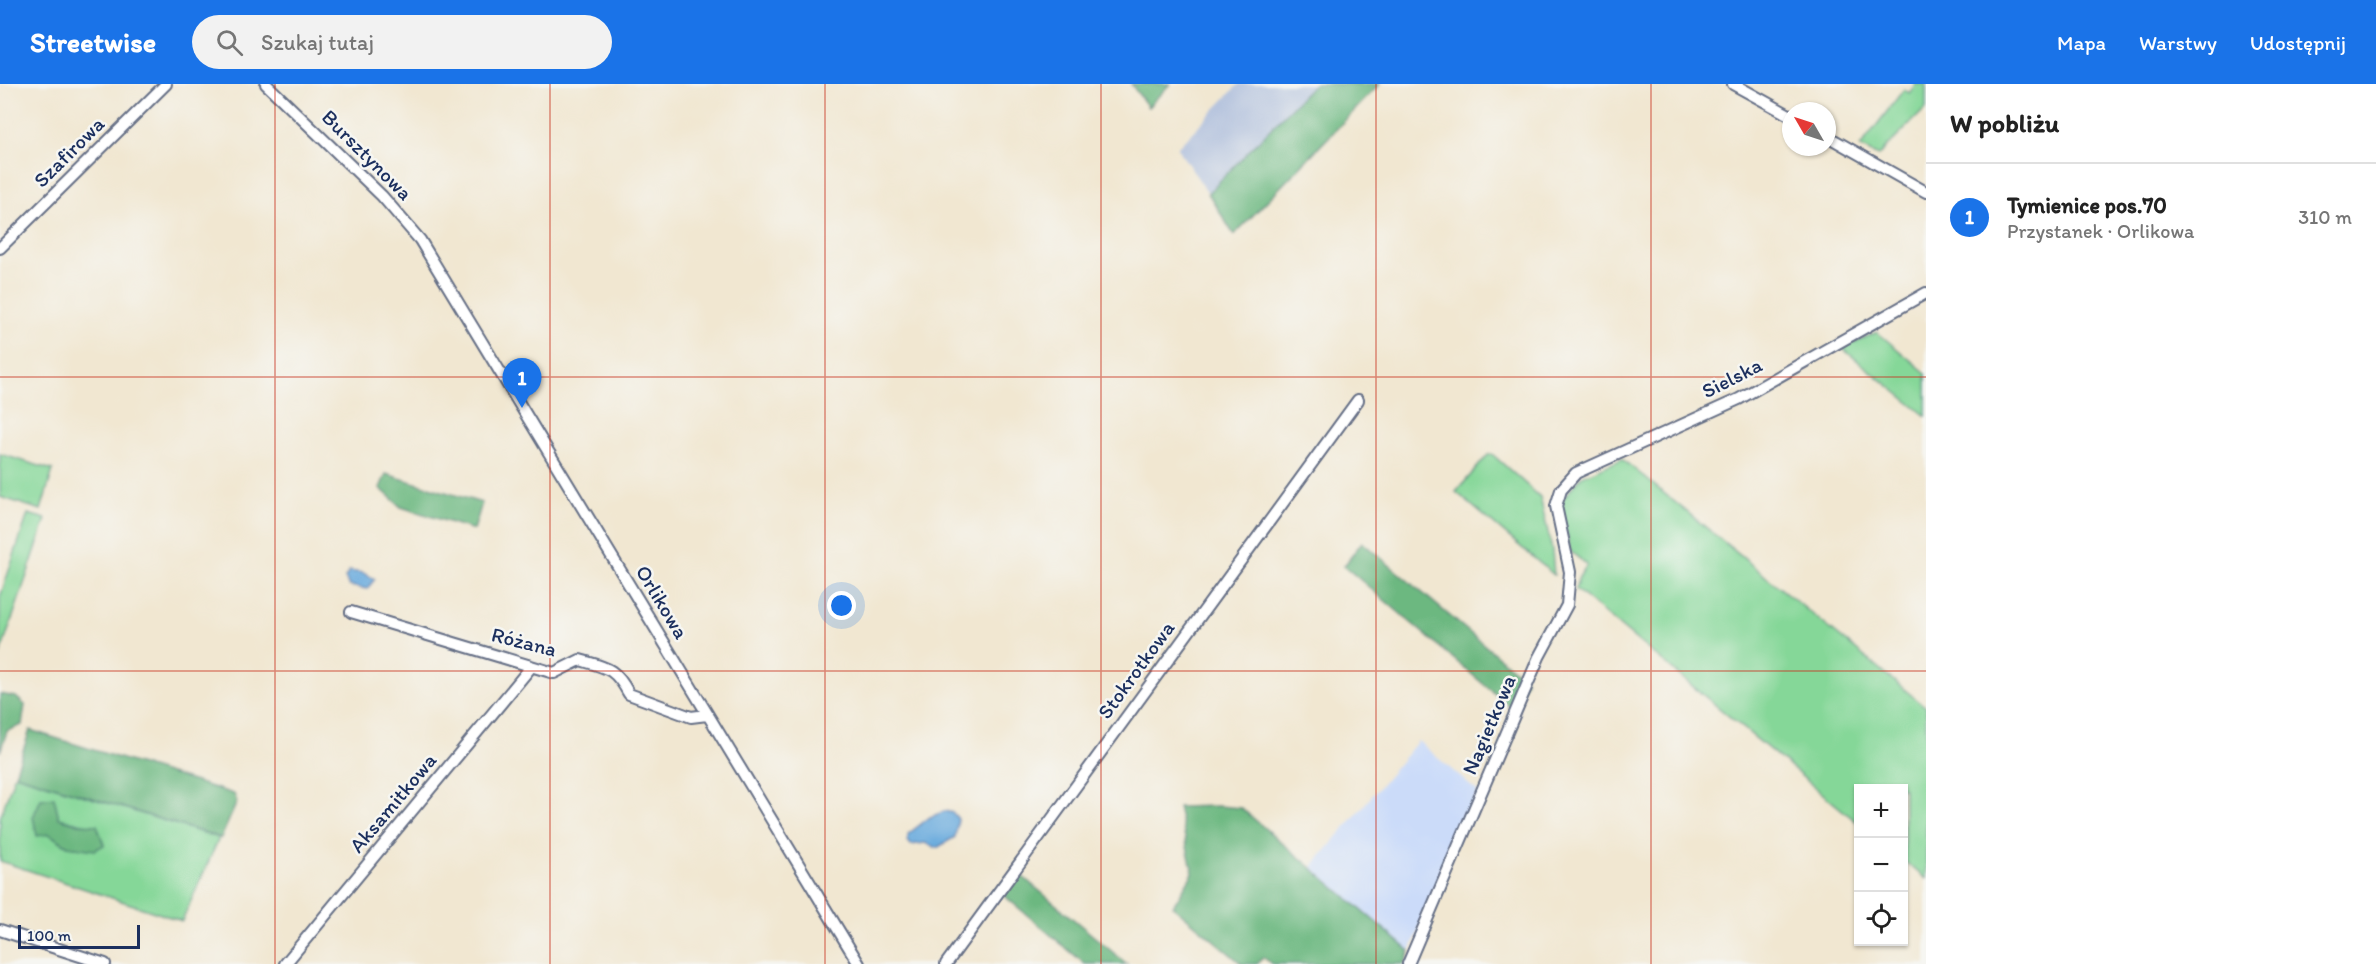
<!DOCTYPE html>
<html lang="pl">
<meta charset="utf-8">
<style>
body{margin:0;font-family:Itim,sans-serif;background:#f2f2f2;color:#222}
.controls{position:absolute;right:18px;bottom:18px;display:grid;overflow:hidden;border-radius:0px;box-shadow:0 2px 4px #0004}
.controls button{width:54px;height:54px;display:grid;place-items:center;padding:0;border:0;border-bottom:2px solid #e0e0e0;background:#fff;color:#222;font:30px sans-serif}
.compass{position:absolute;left:1782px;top:18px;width:54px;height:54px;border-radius:50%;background:#fff;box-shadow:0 2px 4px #0004;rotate:309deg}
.scale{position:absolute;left:18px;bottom:15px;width:122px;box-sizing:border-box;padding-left:6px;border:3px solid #1b2f5e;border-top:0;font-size:16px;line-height:21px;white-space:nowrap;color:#1b2f5e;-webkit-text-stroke:4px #f6f6f2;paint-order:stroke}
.you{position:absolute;left:842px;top:522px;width:21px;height:21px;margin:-15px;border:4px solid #fff;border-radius:50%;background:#1a73e8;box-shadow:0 0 0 9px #1a73e833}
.badge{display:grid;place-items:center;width:39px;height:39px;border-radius:50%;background:#1a73e8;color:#fff;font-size:20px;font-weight:700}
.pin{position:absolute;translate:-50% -50px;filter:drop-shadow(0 2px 3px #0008)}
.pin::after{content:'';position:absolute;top:32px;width:21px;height:18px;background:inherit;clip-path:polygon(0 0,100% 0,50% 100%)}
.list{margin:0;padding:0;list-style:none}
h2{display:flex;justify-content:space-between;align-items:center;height:78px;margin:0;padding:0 24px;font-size:26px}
h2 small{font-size:20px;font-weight:400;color:#767676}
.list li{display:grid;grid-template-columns:39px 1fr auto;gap:18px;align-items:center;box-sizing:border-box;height:108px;padding:0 24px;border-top:2px solid #e0e0e0}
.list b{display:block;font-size:22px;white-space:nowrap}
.list p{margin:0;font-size:20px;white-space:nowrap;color:#767676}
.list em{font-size:20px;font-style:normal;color:#767676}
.icon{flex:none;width:33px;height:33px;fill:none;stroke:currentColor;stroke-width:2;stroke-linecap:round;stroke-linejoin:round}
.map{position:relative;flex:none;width:1926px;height:880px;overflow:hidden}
header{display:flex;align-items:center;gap:36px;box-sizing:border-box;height:84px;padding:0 30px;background:#1a73e8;color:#fff}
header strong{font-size:28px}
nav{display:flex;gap:33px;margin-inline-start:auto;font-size:21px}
.search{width:420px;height:54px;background:#f2f2f2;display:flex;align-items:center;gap:15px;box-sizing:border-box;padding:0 21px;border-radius:33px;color:#767676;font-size:22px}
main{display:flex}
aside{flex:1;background:#fff}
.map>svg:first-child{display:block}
.built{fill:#cbdbf9}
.industrial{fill:#b7c5de}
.green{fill:#85d798;stroke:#50837b;stroke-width:1.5;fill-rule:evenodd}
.forest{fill:#6cb880;stroke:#44746f;stroke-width:1.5}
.water{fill:#69aadd;stroke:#426c9e;stroke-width:1.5}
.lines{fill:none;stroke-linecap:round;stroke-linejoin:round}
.minor-casing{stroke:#666f86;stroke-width:14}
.minor{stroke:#fff;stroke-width:10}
.grid{fill:none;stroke:#c8321e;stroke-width:1.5;stroke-opacity:0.55}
.labels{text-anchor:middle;stroke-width:5;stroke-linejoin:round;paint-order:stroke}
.street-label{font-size:21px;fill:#1b2f5e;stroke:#f6f6f2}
</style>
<header>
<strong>Streetwise</strong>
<div class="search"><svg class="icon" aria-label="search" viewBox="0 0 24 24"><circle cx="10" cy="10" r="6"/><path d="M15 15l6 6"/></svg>Szukaj tutaj</div>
<nav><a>Mapa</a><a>Warstwy</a><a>Udostępnij</a></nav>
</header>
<main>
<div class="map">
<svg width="1926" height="880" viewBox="0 0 1926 880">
<rect width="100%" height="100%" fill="#f6f6f2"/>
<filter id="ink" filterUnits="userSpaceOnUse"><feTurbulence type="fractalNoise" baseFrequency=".0167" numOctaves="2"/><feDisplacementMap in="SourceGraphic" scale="12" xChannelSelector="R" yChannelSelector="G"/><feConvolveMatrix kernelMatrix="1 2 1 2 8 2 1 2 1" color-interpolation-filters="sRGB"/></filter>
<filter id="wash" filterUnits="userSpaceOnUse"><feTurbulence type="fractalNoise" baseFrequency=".008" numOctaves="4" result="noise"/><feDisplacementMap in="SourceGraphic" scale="24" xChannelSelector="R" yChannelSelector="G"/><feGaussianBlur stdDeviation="1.35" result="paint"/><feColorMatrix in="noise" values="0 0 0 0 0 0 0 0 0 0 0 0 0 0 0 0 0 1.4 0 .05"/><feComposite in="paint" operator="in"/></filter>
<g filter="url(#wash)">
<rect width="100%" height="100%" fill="#f1e7d1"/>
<path class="built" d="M1418,657L1478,708L1410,867L1312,783Z"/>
<path class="industrial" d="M1239,0H1314L1208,109L1177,64Z"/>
<path class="green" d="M1916,0H1926V24L1878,72L1860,63L1904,5L1909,9Z
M1877,248L1926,289V332L1842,264Z
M0,370L53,386L41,426L0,413Z
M1492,370L1540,413L1552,466L1554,491L1456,408L1488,371Z
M1622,375L1926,623V795L1904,777V704H1858V739L1575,505L1579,493L1587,481L1570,467L1560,418L1582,392Z
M28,430L46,435L0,571V513Z
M15,690L219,754L182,837L0,777V734ZM53,713L59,734L90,742L68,762L49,750Z"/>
<path class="forest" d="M1131,0H1170L1148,23Z
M1314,0H1380L1234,151L1208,109Z
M386,390L482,419L474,446L401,423L380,404Z
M1362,458L1526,596L1514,626L1344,482Z
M0,610L16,613L25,621L22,641L7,647L0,668Z
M30,646L234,710L237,718L221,754L15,690Z
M54,713L59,734L79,740L97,741L104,761L95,766L68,762L49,750L37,752L33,733L41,715Z
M1219,722L1241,724L1410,867L1405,880H1272L1263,873L1257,880H1242L1173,822L1193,789L1178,723Z
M1017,788L1127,880H1085L1001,809Z"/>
<path class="water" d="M349,487L363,489L375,495L367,505L349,502L345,494Z
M945,727L953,729L958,735L955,753L937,764L925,759L911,761L908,757V750L930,733Z"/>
</g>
<g filter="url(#ink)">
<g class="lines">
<defs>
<path id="minor" d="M266,0L382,112L420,156L859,880
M1733,0L1791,32
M1827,52L1926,108
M0,164L166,0
M351,528L554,589L580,576C608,584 615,584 629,610L691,633L707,631
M0,846L105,880
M285,880L531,583
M946,880L1358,316
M1408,880L1539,573L1567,521L1570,488L1556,422L1561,406L1576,389L1739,315L1926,209"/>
</defs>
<use href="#minor" class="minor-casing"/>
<use href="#minor" class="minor"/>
</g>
</g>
<path class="grid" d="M275,0V880M550,0V880M825,0V880M1101,0V880M1376,0V880M1651,0V880M0,293H1926M0,587H1926"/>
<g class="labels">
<g class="street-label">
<text transform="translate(69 68) rotate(-45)" y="7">Szafirowa</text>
<text transform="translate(367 71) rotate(45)" y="7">Bursztynowa</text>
<text transform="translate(1732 294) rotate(-27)" y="7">Sielska</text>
<text transform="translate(662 518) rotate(59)" y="7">Orlikowa</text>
<text transform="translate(524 558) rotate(14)" y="7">Różana</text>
<text transform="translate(1136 586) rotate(-54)" y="7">Stokrotkowa</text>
<text transform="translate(1489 641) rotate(-67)" y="7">Nagietkowa</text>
<text transform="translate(393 719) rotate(-50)" y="7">Aksamitkowa</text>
</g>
</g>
</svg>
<div class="controls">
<button>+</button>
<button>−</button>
<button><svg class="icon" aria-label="locate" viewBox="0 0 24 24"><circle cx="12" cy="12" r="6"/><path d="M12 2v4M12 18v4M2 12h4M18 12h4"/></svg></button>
</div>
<svg class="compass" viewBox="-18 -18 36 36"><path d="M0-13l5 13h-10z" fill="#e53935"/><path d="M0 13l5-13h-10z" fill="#767676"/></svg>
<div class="scale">100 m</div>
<div class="you"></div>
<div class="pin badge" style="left:522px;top:324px">1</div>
</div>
<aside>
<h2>W pobliżu<small></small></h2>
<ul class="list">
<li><span class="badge">1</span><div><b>Tymienice pos.70</b><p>Przystanek · Orlikowa</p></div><em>310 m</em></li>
</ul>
</aside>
</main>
